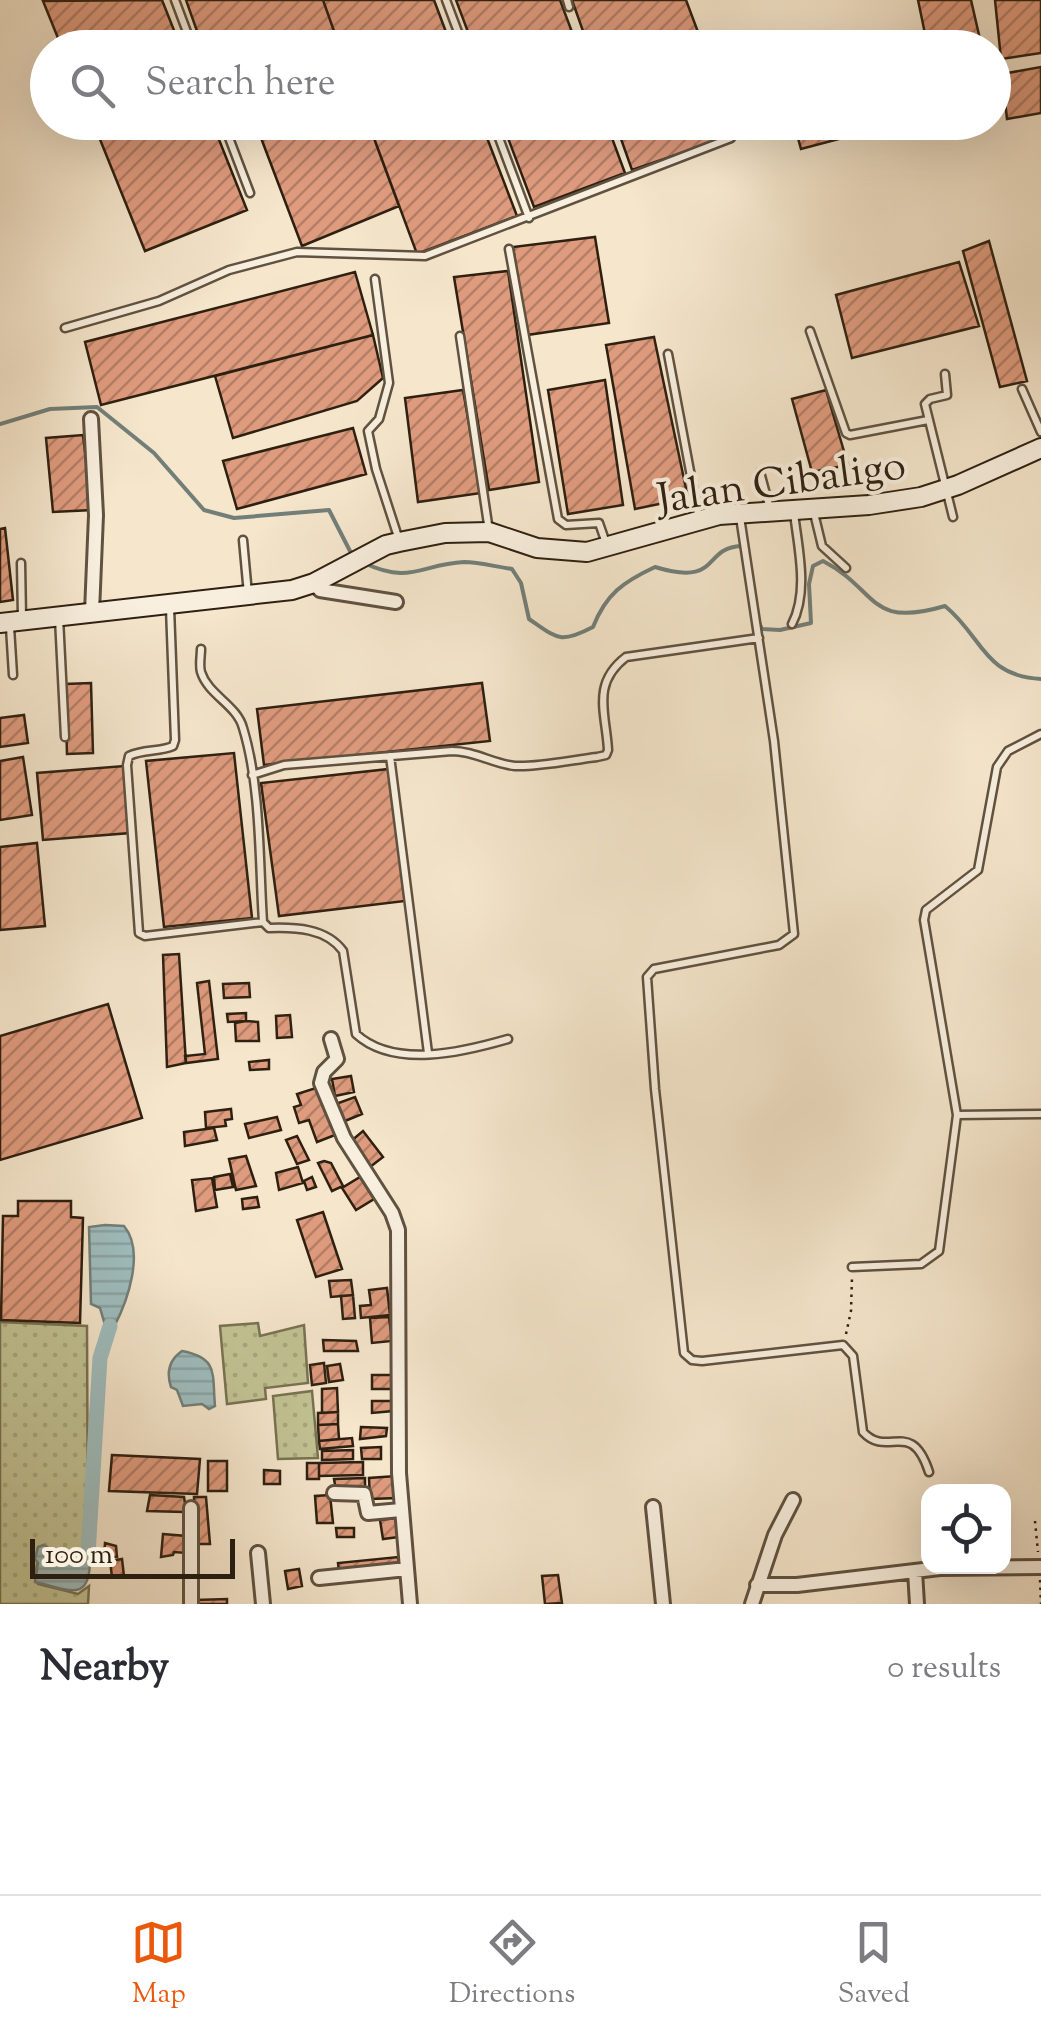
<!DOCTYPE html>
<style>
body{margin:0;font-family:"Sorts Mill Goudy",serif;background:#f2f2f3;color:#2b2b33}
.controls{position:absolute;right:30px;bottom:30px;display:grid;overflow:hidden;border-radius:20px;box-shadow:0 10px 40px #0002}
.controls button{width:90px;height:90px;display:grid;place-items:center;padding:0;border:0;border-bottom:2px solid #e1e1e2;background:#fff;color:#2b2b33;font:50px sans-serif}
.scale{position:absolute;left:30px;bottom:25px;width:205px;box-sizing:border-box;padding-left:10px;border:5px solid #2e2011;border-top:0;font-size:28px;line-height:35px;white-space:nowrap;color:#2e2011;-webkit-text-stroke:8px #f8efde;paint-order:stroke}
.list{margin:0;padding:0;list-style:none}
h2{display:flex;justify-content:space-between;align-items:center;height:130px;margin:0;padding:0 40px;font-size:42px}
h2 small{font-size:32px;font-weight:400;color:#7c7c81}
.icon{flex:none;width:55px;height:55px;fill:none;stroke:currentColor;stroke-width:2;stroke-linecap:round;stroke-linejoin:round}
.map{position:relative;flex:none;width:1041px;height:1604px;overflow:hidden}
.search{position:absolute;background:#fff;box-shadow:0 10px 40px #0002;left:30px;right:30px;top:30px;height:110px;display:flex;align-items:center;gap:25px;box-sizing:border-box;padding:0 35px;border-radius:55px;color:#7c7c81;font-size:38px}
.sheet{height:290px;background:#fff}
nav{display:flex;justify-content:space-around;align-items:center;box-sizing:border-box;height:140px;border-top:2px solid #e1e1e2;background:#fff;font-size:28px;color:#7c7c81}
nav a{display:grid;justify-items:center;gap:5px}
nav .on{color:#ea580c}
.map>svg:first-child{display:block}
.grass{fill:url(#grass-dots);stroke:#787252;stroke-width:2.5}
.water{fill:url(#water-rules);stroke:#727f79;stroke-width:2.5}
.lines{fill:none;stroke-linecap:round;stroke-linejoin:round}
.stream{stroke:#727f79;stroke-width:4}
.canal{stroke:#9fbebf;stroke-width:15}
.building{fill:url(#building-hatch);stroke:#2e2011;stroke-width:2.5}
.service-casing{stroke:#605240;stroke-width:11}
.minor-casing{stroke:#605240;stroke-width:18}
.secondary-casing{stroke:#2e2011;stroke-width:22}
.path{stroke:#2e2011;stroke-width:2.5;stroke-dasharray:2.5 5;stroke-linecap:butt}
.service{stroke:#f8efde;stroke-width:6}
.minor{stroke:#f8efde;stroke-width:12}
.secondary{stroke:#f8efde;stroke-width:18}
.labels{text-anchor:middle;stroke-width:8;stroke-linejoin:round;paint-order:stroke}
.street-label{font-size:42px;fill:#2e2011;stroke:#f8efde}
</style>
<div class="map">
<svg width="1041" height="1604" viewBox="0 0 1041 1604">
<defs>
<pattern id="grass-dots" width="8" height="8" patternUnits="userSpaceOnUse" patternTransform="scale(2.5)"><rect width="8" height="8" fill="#c2c394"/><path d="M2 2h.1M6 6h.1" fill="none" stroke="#a7a77f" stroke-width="1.8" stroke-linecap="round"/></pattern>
<pattern id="water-rules" width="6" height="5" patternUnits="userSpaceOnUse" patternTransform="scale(2.5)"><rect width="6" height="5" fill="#9fbebf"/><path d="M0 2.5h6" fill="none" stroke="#89a3a3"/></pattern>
<pattern id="building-hatch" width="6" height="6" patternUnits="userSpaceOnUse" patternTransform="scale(2.5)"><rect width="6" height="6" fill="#df9b7e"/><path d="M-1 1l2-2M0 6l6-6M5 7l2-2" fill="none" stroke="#b57e66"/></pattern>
</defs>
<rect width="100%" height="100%" fill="#f5e6cc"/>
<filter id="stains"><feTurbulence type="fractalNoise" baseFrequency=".002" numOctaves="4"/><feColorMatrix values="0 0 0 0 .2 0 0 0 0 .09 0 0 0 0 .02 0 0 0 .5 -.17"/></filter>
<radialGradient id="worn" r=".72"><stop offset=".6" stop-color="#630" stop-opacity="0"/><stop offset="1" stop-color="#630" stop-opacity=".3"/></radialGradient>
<path class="grass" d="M0,1322L87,1326L88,1554L62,1557L39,1553L35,1576L38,1584L78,1594L89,1586L88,1604H0Z
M258,1323L260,1336L304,1325L308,1383L265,1388L266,1399L227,1404L220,1326Z
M312,1391L318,1458L278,1459L273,1396Z"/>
<path class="water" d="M105,1225L124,1226C145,1251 128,1300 114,1327L105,1325L100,1308L91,1304L89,1227Z
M182,1351C219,1358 212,1374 215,1406L209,1409L202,1404L183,1406L177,1390L171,1387C166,1372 169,1360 182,1351Z
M44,1545L62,1557L85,1552L90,1556C91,1604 70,1590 35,1582L38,1563L35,1559L38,1547Z"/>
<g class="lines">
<path class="stream" d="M0,424L50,409L97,407L154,453L204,510L234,518L329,510L352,555
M364,563C411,585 421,564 464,562C479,562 497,567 512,569L521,583L529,619C558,639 560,644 593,627C606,594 623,582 655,567C721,587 702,548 741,546L742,550
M757,618L762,629L780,630L811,623L809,584L813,566L823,561C879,590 867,629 945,606C983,637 983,676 1041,679"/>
<path class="canal" d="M88,1554L100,1358L110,1326"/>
</g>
<path class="building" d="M162,0L181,48H62L43,1Z
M186,0H323L340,48H203Z
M323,0H434L452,48H340Z
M456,0H560L578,48H474Z
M572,0H686L704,48H589Z
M918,0H971L982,48H928Z
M995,0H1041V53L1001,59Z
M1041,67V113L1007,119L1002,74Z
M93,122H212L247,210L145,251Z
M255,122H368L399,206L302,246Z
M368,122H481L517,216L417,254Z
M502,122H606L625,173L534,207Z
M615,122H733L737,134L632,170Z
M832,122H883L884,127L801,149L796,131Z
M889,122H922L891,130Z
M595,237L609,323L527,335L513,247Z
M989,241L1027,381L1000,387L963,251Z
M959,262L979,326L852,358L836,295Z
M508,271L539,482L489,490L454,277Z
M355,272L373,335L101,405L85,342Z
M373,335L383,378L357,401L233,438L215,376Z
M654,337L688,498L635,509L606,345Z
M605,380L623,505L568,514L548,390Z
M463,390L481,493L418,502L405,398Z
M826,390L848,465L812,472L792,399Z
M353,428L366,474L237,509L223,461Z
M83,435L92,510L53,512L46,438Z
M5,528L13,600L0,602V529Z
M91,683L93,753L67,754L65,684Z
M482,683L490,741L264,765L257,709Z
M24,715L28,743L0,747V718Z
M234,753L252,918L164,927L146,761Z
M23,757L32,815L0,820V761Z
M124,766L130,833L43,840L37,773Z
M389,769L405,901L279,916L261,783Z
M37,843L45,926L0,930V847Z
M179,954L186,1063L167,1067L163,955Z
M209,981L218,1059L186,1063L185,1056L205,1054L197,983Z
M249,983L250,997L224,998L223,984Z
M108,1004L142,1118L0,1160V1036Z
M246,1013V1021L228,1022L227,1014Z
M290,1015L292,1037L277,1038L276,1016Z
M246,1021L258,1022L259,1041H236L235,1023Z
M269,1060V1069L250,1070L249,1062Z
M351,1076L354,1092L335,1096L332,1079Z
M319,1087L335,1135L317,1142L309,1120L299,1123L294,1107L301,1105L297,1094Z
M355,1097L362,1114L340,1123L333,1105Z
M231,1109L232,1119L225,1120L226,1126L206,1128L205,1112Z
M277,1117L281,1130L249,1138L245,1124Z
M214,1128L217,1140L185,1146L184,1132Z
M363,1131L383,1157L370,1167L350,1142Z
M297,1136L309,1160L297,1164L286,1140Z
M246,1156L256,1186L236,1190L229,1159Z
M324,1161L331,1163L343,1186L332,1191L318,1163Z
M298,1167L303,1183L279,1190L276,1173Z
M230,1174L233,1187L215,1190L214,1177Z
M312,1177L316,1187L307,1190L304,1181Z
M360,1177L374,1199L356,1210L342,1188Z
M212,1178L217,1207L196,1211L192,1180Z
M257,1197L259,1207L243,1209L242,1199Z
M18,1201H71V1217L83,1218L80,1323L1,1320L3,1216H18Z
M323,1212L342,1269L316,1277L297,1220Z
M351,1280L353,1295L331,1297L329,1281Z
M387,1288L390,1315L361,1318L360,1306L371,1305L369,1290Z
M353,1295L355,1318L343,1319L341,1296Z
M389,1317L392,1341L372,1343L370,1318Z
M323,1340L356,1341L358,1351H324Z
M324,1363L326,1383L312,1385L310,1365Z
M340,1364L343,1380L329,1382L327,1366Z
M372,1375H393V1389H372Z
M337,1388L338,1412L322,1413V1389Z
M372,1401H395L393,1411L372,1413Z
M338,1412V1424L318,1425V1413Z
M338,1424L339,1439L319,1441L318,1425Z
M361,1427L387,1428L386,1436L360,1439Z
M352,1438L353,1446L320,1449L319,1441Z
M381,1447V1459H362L361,1448Z
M353,1450V1459L322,1460V1451Z
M112,1455L200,1459L197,1494L109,1491Z
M208,1461H227V1491H208Z
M363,1462V1475L319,1476V1463Z
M307,1463H319V1479H307Z
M264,1470L280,1471V1484H264Z
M396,1476L398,1498L370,1499L369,1478Z
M365,1478V1490H336L334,1479Z
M150,1495L184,1497L186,1509L184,1512L147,1511Z
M330,1495L333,1523H317L315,1496Z
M194,1497H206L210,1544H194Z
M396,1518L399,1537L383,1539L380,1520Z
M336,1528H354V1537H337Z
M163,1534L186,1536V1553L174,1552L173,1555L161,1557Z
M105,1543L116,1546L117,1557L104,1556Z
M398,1557L399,1566L339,1572L338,1563Z
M122,1559L124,1576L112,1577L110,1561Z
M299,1569L302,1586L288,1589L285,1571Z
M558,1575L562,1603L545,1604L542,1576Z
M227,1599V1604H196V1600Z"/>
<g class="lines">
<defs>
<path id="service" d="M175,0L193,48
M446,0L464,48
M567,0L569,7
M223,122L250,193
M493,122L529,218
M509,249L558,519L566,525L599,523L607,546
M375,279L389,383L379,419L368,431L376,469L399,540
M65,328L159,301L229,270L297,252L425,256L731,138
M810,331L846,433L850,435L928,420
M460,336L489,531
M668,354L699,519
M945,374L947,395L930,399L925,404L953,517
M1022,389L1041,432
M760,472L770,509
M814,513L822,546L846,568
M740,517L774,741L794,934L779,945L654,969L647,977L655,1089L684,1353L692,1360L702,1361L843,1345L853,1356L863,1432C888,1459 911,1417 929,1472
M243,540L248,594
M21,563L22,617
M170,608L175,740L173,746C160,752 143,749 129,756L127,765L139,933L145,936L263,922
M59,618L65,737
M792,624C809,591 798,548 794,513
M10,627L13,675
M201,649C201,655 199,666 201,672C208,695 237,705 243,728C261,787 259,861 263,922L269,928C295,927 326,928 343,951L356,1034C394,1069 463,1052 508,1039
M390,756L428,1053
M252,775L284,765L452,751C475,751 493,764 515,766C541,767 571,760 597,757L606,755L608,750C606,713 591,684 626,657L759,638
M957,1115L1041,1114
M852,1267L921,1264L939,1251L957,1115L924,920L926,910L978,870L997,767L1008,751L1041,734"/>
<path id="minor" d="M91,419L96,515L92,612
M314,583L320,590L396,602
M331,1039L337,1059L324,1072L321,1083L344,1138L392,1213L398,1230L399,1473L410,1604
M334,1493L364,1494L368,1513L401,1510
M653,1507L663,1604
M258,1553L263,1604
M915,1571L917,1604
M319,1578L407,1569
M757,1585H797L940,1568L1041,1567
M191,1604V1508
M752,1604L775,1535L793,1500"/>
<path id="secondary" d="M0,623L292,590L314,583L386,545L399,542L445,533L489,532L537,548L587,552L719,515L869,505L921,497L958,485L1041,448"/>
</defs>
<use href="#service" class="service-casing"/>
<use href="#minor" class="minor-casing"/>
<use href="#secondary" class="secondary-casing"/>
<path class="path" d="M846,1334L851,1311L852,1277
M1035,1521L1038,1552
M1040,1580L1041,1604"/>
<use href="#service" class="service"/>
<use href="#minor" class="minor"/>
<use href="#secondary" class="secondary"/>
</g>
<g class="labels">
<g class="street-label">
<text transform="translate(781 480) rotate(-8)" y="15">Jalan Cibaligo</text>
</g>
</g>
<rect width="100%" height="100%" filter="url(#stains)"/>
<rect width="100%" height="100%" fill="url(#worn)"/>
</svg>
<div class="controls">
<button><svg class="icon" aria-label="locate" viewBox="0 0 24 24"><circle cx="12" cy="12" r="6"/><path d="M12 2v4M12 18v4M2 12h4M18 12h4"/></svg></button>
</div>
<div class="scale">100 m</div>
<div class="search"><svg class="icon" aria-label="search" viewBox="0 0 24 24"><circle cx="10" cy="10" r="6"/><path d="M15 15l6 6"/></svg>Search here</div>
</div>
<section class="sheet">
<h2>Nearby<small>0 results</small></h2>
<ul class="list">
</ul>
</section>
<nav>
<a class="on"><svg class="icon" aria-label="map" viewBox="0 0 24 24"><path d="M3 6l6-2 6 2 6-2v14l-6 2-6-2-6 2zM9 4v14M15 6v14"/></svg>Map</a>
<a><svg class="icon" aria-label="directions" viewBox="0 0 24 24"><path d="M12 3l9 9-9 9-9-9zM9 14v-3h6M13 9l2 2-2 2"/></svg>Directions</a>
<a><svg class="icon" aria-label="saved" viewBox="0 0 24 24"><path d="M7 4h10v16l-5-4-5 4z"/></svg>Saved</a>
</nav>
